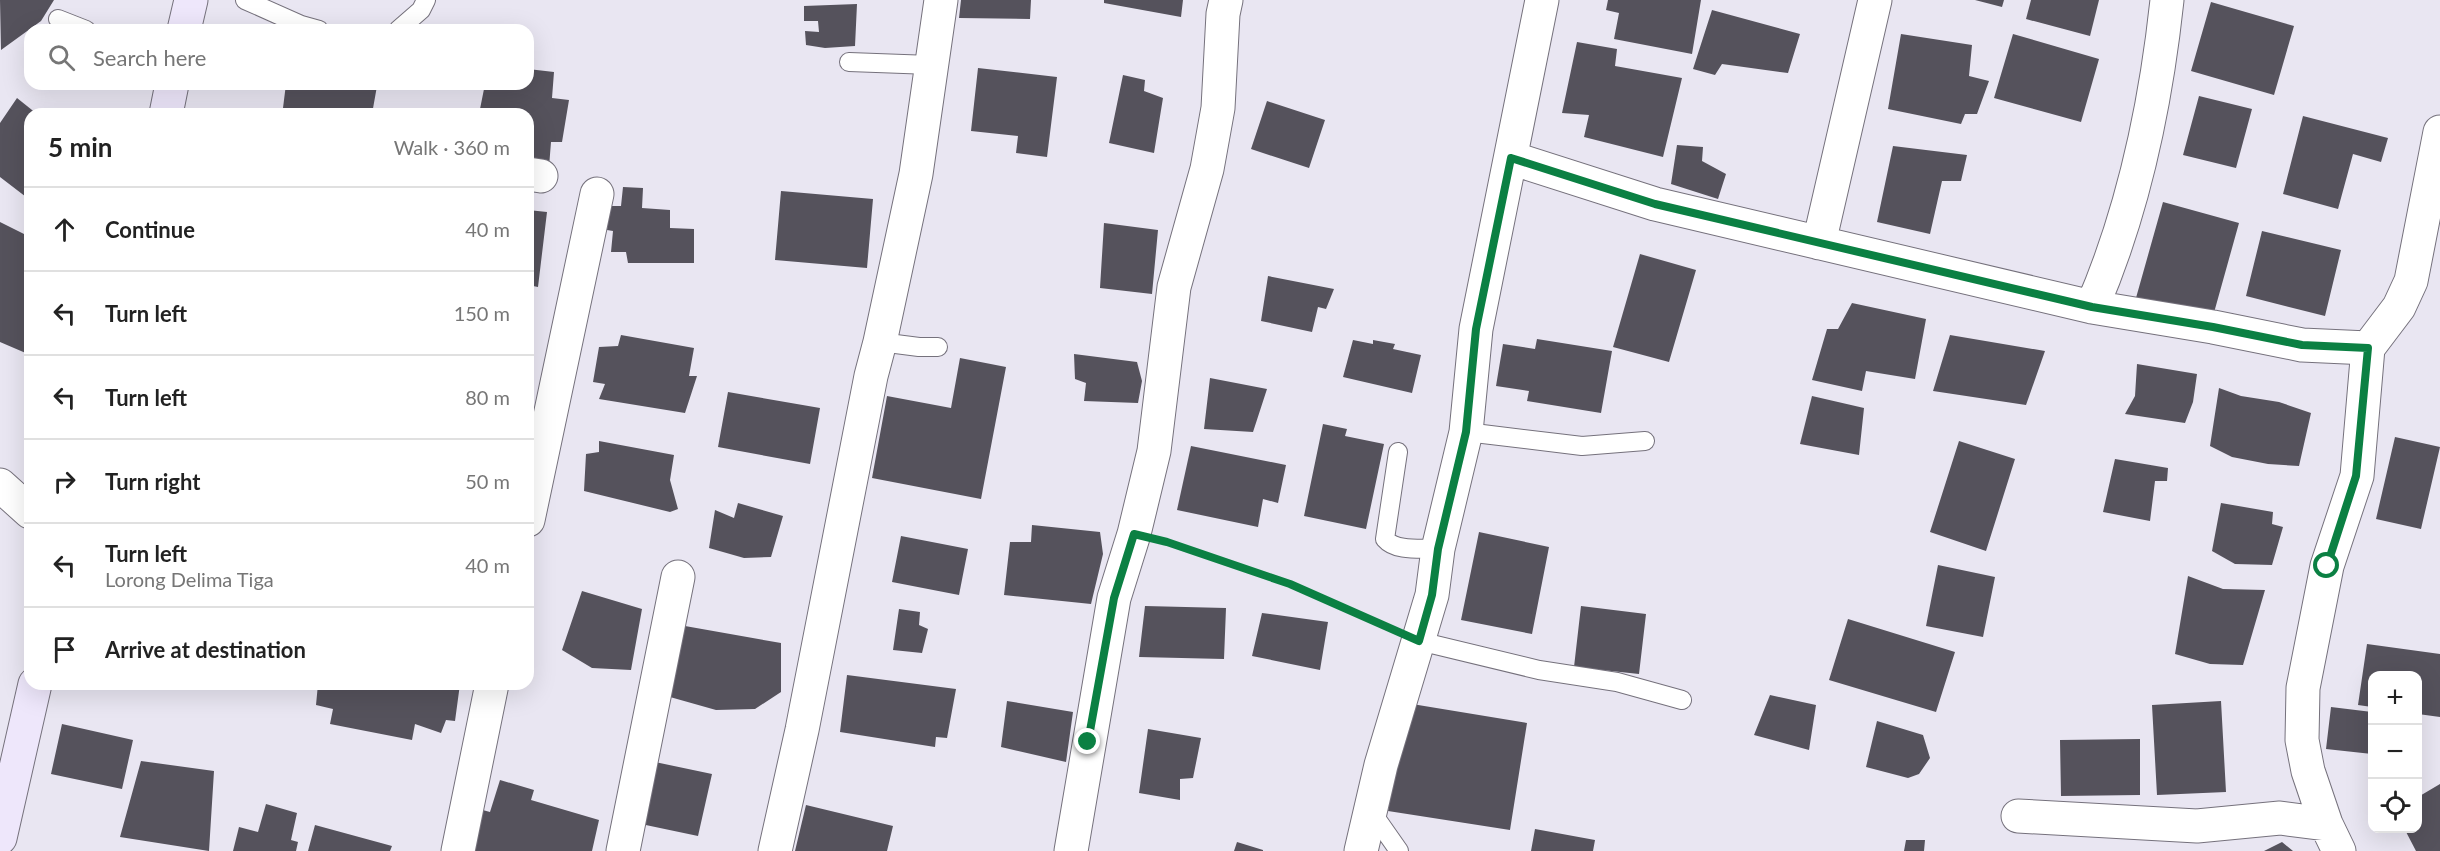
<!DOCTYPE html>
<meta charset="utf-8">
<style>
body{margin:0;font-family:Lato,sans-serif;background:#f2f2f2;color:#222}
.controls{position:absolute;right:18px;bottom:18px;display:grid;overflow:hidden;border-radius:12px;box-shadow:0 6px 24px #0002}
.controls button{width:54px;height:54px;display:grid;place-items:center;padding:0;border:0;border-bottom:2px solid #e0e0e0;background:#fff;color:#222;font:30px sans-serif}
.stop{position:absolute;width:18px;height:18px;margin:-14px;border:4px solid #0b8043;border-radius:50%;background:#fff}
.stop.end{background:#0b8043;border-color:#fff;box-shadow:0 2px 6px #0008}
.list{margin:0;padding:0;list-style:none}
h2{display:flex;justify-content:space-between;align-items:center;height:78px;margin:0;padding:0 24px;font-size:26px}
h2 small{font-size:20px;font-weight:400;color:#767676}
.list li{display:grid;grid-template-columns:39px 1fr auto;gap:18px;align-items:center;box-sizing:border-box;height:84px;padding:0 24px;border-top:2px solid #e0e0e0}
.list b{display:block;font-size:22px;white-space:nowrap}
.list p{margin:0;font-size:20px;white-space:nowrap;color:#767676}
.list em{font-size:20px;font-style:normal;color:#767676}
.icon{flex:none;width:33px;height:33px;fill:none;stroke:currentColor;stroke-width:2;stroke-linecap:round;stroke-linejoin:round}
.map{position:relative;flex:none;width:2440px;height:851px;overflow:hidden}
.search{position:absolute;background:#fff;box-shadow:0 6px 24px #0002;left:24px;top:24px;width:510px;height:66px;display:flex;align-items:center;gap:15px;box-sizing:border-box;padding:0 21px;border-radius:18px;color:#767676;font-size:22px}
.panel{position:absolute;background:#fff;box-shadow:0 6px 24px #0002;left:24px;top:108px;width:510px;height:582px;border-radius:18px}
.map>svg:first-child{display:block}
.building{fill:#55525c}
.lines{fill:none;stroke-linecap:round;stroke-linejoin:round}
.lane-casing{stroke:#75717c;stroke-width:20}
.street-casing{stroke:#75717c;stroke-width:35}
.secondary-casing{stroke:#75717c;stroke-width:35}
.path{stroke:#a9a6b0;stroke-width:4;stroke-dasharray:6 3;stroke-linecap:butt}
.lane{stroke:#fff;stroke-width:18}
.street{stroke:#fff;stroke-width:33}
.secondary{stroke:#eee7fb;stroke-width:33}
.route{stroke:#0b8043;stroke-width:8}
</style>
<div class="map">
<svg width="2440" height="851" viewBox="0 0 2440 851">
<rect width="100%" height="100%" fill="#e9e6f2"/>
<path class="building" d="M0,0H54L41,21L1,50Z
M961,0H1031L1030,19L959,18Z
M1104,0H1183L1181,17L1104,3Z
M1608,0H1701L1692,54L1614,39L1619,13L1606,10Z
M1975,0H2004L2002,7Z
M2031,0H2099L2090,36L2026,19Z
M2211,2L2294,26L2274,95L2191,71Z
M857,4L855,46L825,48L806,45L805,31L819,32L818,21H804V6Z
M1712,10L1800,34L1788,73L1722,64L1715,75L1693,69Z
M1901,34L1972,45L1969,76L1989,81L1977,114H1965L1961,124L1888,109Z
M2013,34L2099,59L2081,122L1994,98Z
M1577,42L1617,49L1615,66L1682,78L1663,157L1584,137L1589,115L1562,113Z
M978,68L1057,77L1047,157L1016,153L1018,136L971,131Z
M528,69L554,72L552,98L569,100L562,142H551L549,167L528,164V114H479L485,84H528Z
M1123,75L1145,80L1144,91L1163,98L1154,153L1109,143Z
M286,84H372L377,86L372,114H296L297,112L283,108Z
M2199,96L2252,109L2236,168L2183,155Z
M17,98L37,114H30V200L0,177V123Z
M1267,101L1325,120L1309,168L1251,149Z
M2303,116L2388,138L2381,162L2353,154L2338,209L2283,194Z
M1677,145L1703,147L1702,161L1726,174L1718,199L1671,184Z
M1893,146L1967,155L1961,181H1942L1930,234L1877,222Z
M623,187L643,188L642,208L670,210V228L694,229V263H628L626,252H611L613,231L607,230L609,206H621Z
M781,191L873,199L867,268L775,260Z
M2163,202L2239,223L2210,327L2134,305Z
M528,210L547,212L538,287L528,285Z
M0,222L30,237V349L28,354L0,342Z
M1104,223L1158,230L1152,294L1100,288Z
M2262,231L2341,250L2325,316L2246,296Z
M1640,254L1696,270L1669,362L1613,347Z
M1268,276L1334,289L1326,309L1318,307L1312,332L1261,321Z
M1852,303L1926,319L1915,379L1866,371L1862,391L1812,380L1827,329H1838Z
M621,335L694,348L689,376H697L685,413L599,399L605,384L593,382L599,347L618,346Z
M1950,335L2045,351L2026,405L1933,391Z
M1537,339L1612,351L1601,413L1527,401L1529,391L1496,386L1503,344L1535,349Z
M1353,340L1373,344V340L1395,344L1393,349L1421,355L1412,393L1343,377Z
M1074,354L1137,362L1142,381L1138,403L1084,401L1086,383L1075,379Z
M960,358L1006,367L981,499L872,478L887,396L951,408Z
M2137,364L2197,374L2193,402L2185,423L2125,414L2135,396Z
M1210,378L1267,389L1253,432L1204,429Z
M2219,388L2241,396L2279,402L2311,413L2299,466L2268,464L2232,457L2210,446Z
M728,392L820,408L810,464L718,447Z
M1812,396L1864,408L1859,455L1800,444Z
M1323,424L1347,429L1345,436L1384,444L1366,529L1304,516Z
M2395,437L2440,447L2421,529L2376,519Z
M599,441L674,455L670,480L678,509L670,512L584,491L586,454L599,452Z
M1959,441L2015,459L1986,551L1930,532Z
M1191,446L1286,465L1278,503L1263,499L1258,527L1177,510Z
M2115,459L2168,468L2167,481H2155L2150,521L2103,512Z
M738,503L783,516L771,557L744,558L709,548L715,510L734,518Z
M2221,503L2273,512L2272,524L2283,527L2272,565L2235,564L2212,551Z
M1032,525L1100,532L1103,554L1091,604L1004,595L1010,542H1031Z
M1479,532L1549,547L1532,634L1461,620Z
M901,536L968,549L959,595L892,582Z
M1938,565L1995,577L1983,637L1926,626Z
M2188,576L2223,589L2265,590L2243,665L2210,664L2175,654Z
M582,591L642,609L631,670L592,668L562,650Z
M1145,606L1226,608L1224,659L1139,657Z
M1581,606L1646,614L1639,674L1574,667Z
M899,609L920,612L919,625L928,629L922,653L893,650Z
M1262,613L1328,622L1320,670L1252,656Z
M1848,619L1955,652L1936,712L1829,680Z
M685,626L781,643V692L755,709L716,710L670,697Z
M2367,644L2440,654V717L2418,714V676H2372V707L2358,705Z
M847,675L956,689L947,738L936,737L935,747L840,732Z
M318,684H460L455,721L446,720L441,733L415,724L412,740L330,724L333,709L316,705Z
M1770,695L1816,705L1809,750L1754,735Z
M1007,701L1073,712L1066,762L1001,747Z
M2221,701L2226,792L2157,795L2152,705Z
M1406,703L1527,723L1510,830L1388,811Z
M2331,707L2372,712V754L2326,749Z
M1877,721L1923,735L1930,758L1919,774L1908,778L1866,767Z
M62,724L133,740L122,789L51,774Z
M1148,729L1201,738L1193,778L1180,779V800L1139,793Z
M2140,739V795L2061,796L2060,740Z
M141,761L214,771L209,851L120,837Z
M655,762L712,774L698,836L641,824Z
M500,780L534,790L531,800L599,820L592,851H468L479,809L490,812Z
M2440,784V851H2416L2404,828H2418V797Z
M266,804L297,813L291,840L298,842L296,851H233L239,827L258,832Z
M806,805L893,826L887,851H795Z
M315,825L392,846L390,851H308Z
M1535,829L1595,840L1593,851H1531Z
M1906,840H1925L1924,851H1904Z
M1237,842L1263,850V851H1234Z
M2282,842L2293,851H2264Z"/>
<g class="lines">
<defs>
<path id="lane" d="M245,0L301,25L319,30
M58,19L86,30
M398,30L421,10L426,0
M849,62L931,65
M880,342L919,347H938
M1466,432L1582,446L1645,441
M1398,452L1385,539C1396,552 1422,548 1438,549
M1419,641L1539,670L1617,682L1682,700
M1371,811L1399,851"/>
<path id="street" d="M1511,158L1655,204L2092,307L2213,327L2302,345L2368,348L2357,476L2327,566L2303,688L2302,740L2308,771L2326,824L2339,851
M528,174L541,176
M1819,243L1875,0
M2092,307C2133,212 2156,103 2167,0
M2368,348L2399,307L2411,281L2440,132
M0,485L30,512
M528,520L597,194
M2018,816L2197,826L2280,818L2326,824
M458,851L492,684
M623,851L678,577
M775,851L802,730L871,376L880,342L916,174L941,0
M1071,851L1114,598L1134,534L1154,451L1174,287L1207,169L1218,108L1223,14L1226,0
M1361,851L1381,765L1432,595L1438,549L1466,432L1476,329L1542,0"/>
<path id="secondary" d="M184,30L191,0
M166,114L172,84
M0,838L35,684"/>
</defs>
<use href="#lane" class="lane-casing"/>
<use href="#street" class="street-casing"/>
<use href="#secondary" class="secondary-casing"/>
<path class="path" d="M1170,543L1290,584L1386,627"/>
<use href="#lane" class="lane"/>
<use href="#street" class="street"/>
<use href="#secondary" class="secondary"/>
</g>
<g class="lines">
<path class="route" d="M1088,742L1114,598L1134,534L1167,542L1290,584L1419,641L1432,595L1438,549L1466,432L1476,329L1511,158L1655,204L2092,307L2213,327L2302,345L2368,348L2356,476L2327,566"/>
</g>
</svg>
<div class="controls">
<button>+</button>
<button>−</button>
<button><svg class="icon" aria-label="locate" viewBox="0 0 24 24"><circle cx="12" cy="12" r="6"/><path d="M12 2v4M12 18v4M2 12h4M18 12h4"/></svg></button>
</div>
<div class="stop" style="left:2327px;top:566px"></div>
<div class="stop end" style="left:1088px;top:742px"></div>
<div class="search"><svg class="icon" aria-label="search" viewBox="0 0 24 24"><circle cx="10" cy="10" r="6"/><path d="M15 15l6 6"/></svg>Search here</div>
<section class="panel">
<h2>5 min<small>Walk · 360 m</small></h2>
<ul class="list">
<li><svg class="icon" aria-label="ahead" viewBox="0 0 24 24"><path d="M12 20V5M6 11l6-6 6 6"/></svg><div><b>Continue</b></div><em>40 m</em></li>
<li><svg class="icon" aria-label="left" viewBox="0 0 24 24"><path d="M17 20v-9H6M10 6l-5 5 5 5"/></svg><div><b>Turn left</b></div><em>150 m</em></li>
<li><svg class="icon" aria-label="left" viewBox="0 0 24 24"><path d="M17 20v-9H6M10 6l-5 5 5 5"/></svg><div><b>Turn left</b></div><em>80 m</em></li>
<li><svg class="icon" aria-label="right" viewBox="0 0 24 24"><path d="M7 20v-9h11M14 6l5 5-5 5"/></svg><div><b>Turn right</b></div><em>50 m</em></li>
<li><svg class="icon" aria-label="left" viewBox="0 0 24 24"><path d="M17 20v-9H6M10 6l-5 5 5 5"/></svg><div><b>Turn left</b><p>Lorong Delima Tiga</p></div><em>40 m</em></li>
<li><svg class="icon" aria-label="arrive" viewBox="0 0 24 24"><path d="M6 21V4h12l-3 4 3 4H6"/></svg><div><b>Arrive at destination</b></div></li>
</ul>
</section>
</div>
